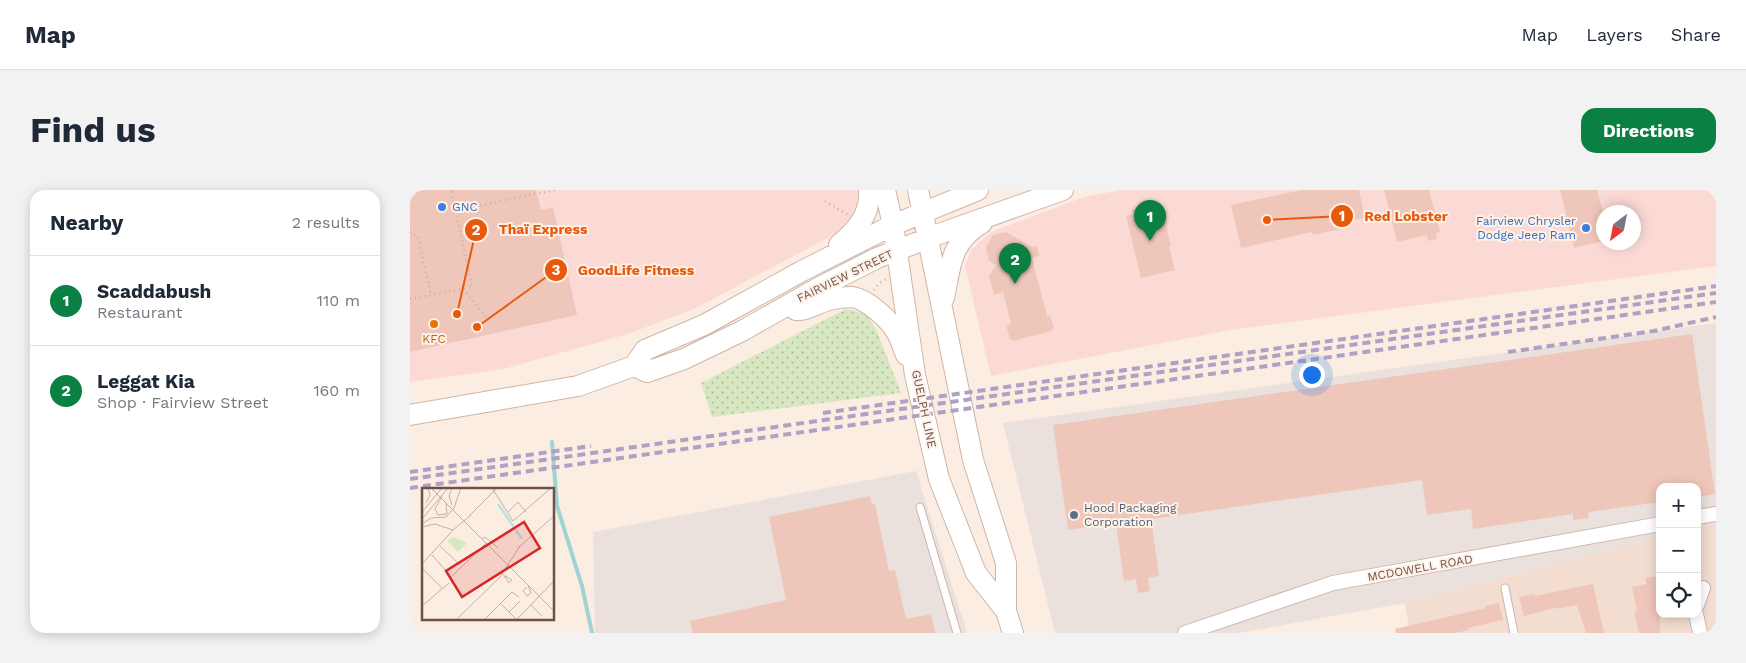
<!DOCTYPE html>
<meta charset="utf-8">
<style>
body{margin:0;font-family:"Work Sans",sans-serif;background:#f2f2f3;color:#1f2937}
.controls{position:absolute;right:15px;bottom:15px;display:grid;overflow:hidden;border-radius:10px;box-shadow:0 2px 12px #0003}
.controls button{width:45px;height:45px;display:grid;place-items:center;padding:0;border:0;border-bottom:1px solid #e0e1e3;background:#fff;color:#1f2937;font:25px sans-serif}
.compass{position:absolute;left:1186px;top:15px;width:45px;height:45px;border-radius:50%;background:#fff;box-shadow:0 2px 12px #0003;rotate:212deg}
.you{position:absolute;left:901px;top:184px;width:18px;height:18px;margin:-12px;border:4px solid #fff;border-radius:50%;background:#1a73e8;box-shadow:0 0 0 8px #1a73e833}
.badge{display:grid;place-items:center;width:32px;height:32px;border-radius:50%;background:#0b8043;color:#fff;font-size:16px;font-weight:700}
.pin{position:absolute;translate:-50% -41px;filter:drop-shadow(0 1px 2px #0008)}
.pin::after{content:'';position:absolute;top:26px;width:18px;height:15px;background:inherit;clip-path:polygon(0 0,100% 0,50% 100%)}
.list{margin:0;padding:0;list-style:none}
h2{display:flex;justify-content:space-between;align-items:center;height:65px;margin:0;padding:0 20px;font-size:21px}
h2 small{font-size:16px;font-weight:400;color:#747a83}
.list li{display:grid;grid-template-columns:32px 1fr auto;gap:15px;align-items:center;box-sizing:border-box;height:90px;padding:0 20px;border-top:1px solid #e0e1e3}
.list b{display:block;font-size:19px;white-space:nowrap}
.list p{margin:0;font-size:16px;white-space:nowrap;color:#747a83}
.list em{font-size:16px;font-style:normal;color:#747a83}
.icon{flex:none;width:28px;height:28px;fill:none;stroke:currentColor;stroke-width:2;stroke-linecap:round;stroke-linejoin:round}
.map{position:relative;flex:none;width:1306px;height:443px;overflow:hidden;border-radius:15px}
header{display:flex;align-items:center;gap:30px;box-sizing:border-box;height:70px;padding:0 25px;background:#fff;border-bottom:1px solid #e0e1e3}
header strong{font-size:24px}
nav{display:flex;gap:28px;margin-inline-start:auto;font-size:18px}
.intro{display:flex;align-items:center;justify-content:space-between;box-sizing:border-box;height:120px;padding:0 30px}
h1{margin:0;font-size:35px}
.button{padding:12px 22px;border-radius:15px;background:#0b8043;color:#fff;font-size:18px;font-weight:700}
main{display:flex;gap:30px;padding:0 30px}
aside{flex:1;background:#fff;border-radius:15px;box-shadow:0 2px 12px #0003}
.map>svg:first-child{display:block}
.residential{fill:#f2ddd0}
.commercial{fill:#fbdad5;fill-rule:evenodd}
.industrial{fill:#eae0dc}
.green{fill:url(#green-dots)}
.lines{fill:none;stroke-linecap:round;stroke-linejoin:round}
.stream{stroke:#9ed4d3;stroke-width:4}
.building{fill:#efc6ba}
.service-casing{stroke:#cdb5ac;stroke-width:9}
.minor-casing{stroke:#cdb5ac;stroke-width:16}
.secondary-casing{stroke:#d0b4a9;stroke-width:22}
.path{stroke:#d3aa9e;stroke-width:2.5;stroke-dasharray:1 4;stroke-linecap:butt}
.service{stroke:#fff;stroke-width:7}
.minor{stroke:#fff;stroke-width:14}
.secondary{stroke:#fff;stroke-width:20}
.rail{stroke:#aea1c3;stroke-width:4;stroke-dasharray:8 5;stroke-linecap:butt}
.shop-dot{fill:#3f7fe0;stroke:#fef1e7;stroke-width:2}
.food-dot{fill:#e8710a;stroke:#fef1e7;stroke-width:2}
.service-dot{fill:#5c6f8a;stroke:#fef1e7;stroke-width:2}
.labels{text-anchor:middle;stroke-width:4;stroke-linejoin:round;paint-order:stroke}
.shop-label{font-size:12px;fill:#366cbe;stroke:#fef1e7;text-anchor:start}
.street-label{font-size:12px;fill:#70514a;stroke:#fef1e7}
.food-label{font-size:12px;fill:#c56008;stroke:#fef1e7}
.service-label{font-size:12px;fill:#4e5e75;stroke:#fef1e7;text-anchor:start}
.inset-river{fill:none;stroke:#b7e3e2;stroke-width:2.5}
.inset-road{fill:none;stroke:#c3afa5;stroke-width:1}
.view{fill:#d62828;fill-opacity:0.15;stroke:#d62828;stroke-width:2.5}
.inset-edge{fill:none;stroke:#70514a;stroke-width:2.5}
.leader{fill:none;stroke:#e8590c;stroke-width:2}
.callout-dot{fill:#e8590c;stroke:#fef1e7;stroke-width:2}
.mark-label{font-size:15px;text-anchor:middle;font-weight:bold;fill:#fff}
.callout-label{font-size:14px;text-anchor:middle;font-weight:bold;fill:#e8590c;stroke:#fef1e7;stroke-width:4;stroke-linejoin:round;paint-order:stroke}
</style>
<header>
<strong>Map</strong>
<nav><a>Map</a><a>Layers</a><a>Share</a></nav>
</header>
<div class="intro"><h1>Find us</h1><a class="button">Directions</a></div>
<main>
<aside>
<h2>Nearby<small>2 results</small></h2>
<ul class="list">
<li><span class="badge">1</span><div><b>Scaddabush</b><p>Restaurant</p></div><em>110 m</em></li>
<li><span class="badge">2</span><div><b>Leggat Kia</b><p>Shop · Fairview Street</p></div><em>160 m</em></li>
</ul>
</aside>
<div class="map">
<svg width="1306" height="443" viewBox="0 0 1306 443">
<defs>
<pattern id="green-dots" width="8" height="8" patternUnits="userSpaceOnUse" patternTransform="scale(1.25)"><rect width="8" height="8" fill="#d7e7c1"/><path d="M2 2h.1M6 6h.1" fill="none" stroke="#b3be9f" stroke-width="1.8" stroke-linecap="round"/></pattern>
</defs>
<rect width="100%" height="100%" fill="#fbede1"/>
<path class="residential" d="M1306,333V443H1000L995,413L1250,347V424H1287V338Z"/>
<path class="commercial" d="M0,0H447L448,3L447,19L441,31L429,42L284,119L218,144L94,179L0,192Z
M711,0H1306V76L820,140L581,186L555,76L561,60L581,42L674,7ZM1194,22H1224V52H1194Z"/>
<path class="industrial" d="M1306,133V333L1287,338V297H1250V347L995,413L828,443H645L593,233Z
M506,281L557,443H185L183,342Z"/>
<path class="green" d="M436,119L456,124L466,139L491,203L302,227L291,193Z"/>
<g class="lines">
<path class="stream" d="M142,252L147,316L172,396L182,443"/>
</g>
<path class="building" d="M0,0H126L131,20L143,17L167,125L0,162Z
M892,0H949L955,28L942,30L943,35L935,37L936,38L903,45L902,42L831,58L821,15Z
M974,0H1019L1030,42L1026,43L1027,49L1018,51L1017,45L987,52Z
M1150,0H1187L1194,25V51L1164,58Z
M745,14L747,19L752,17L757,34L756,35L761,56H759L765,80L731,88L716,26L723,24L721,20Z
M596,42L623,57L627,56L629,66L622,68L637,126L640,125L644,138L642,139V141L602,151V149H600L596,135L601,134L593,102L584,105L579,86L586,75L579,71L576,57L583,45Z
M1282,144L1305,304L1287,307V297H1250V312L1178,322L1179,328L1163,330V324L1063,339L1061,319L1017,325L1012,290L741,329L749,386L738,388L740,401L728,403L726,389L714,391L706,333L658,340L643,235Z
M460,306L462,314H465L479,381L485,380L496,429L521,424L525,443H283L280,431L376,410L359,327Z
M1250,386V443H1229L1224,422L1227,421L1222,397L1237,394L1235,388Z
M1183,394L1194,443H1176L1167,415L1147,419V417L1114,426L1109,407L1124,404L1125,406Z
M1089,413L1093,430L1058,438L1059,440L1044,443H986L985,439L1076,418L1075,416Z"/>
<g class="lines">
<defs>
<path id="service" d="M510,317L547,443
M1095,398L1104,443"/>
<path id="minor" d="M1287,327L1306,324
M1287,415L1293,398
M1286,424L1290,443
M775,443L923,393L1250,334"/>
<path id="secondary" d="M475,0L483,35L505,185L529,289L566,383L596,421
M508,0L563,270L596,373V421L603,443
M429,55C447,40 461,24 459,0
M534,108C541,75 540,52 572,33
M386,120C396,121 408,113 419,110C426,108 434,107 442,107C457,109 480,130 487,143C491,150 493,157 496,165
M224,176L237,182L274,169L332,141L408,98L467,68L529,44L653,0
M0,225L168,196L224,176L235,160L294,135L392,81L483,35L568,0"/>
</defs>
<use href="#service" class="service-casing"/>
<use href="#minor" class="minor-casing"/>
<use href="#secondary" class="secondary-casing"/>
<path class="path" d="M415,11L438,25
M46,21L127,3L146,0
M0,42L8,47L21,105
M53,99L76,127
M464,100L469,93L476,89
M0,109L62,97L41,0"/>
<use href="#service" class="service"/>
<use href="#minor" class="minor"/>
<use href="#secondary" class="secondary"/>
<path class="rail" d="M1098,162L1244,141L1306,127
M413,223L1306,96
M0,282L181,256
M0,289L1306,103
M0,298L1306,112"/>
</g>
<g class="shop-dot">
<circle cx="32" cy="17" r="5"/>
<circle cx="1176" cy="38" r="5"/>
</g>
<circle class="food-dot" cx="24" cy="134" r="5"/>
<circle class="service-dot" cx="664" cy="325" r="5"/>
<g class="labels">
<g class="shop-label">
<text x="42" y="21">GNC</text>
<text x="1166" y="35" text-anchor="end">Fairview Chrysler<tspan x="1166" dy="14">Dodge Jeep Ram</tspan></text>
</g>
<g class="street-label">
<text transform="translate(435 86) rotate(-26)" y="4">FAIRVIEW STREET</text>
<text transform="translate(514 219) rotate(78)" y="4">GUELPH LINE</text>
<text transform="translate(1010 378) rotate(-10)" y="4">MCDOWELL ROAD</text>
</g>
<g class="food-label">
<text x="24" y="153">KFC</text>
</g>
<g class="service-label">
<text x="674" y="322">Hood Packaging<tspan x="674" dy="14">Corporation</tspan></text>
</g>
</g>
<g transform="translate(12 298)">
<rect width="132" height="132" fill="#fbede1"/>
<path d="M31,49L45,55L36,64L25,53Z" fill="#d7e7c1"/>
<path class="inset-river" d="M76,16L100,51"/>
<path class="inset-road" d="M9,0L133,124M70,0L91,33L129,0M20,8L13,21L16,27L25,26L24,15M4,15L8,7L6,0M30,17L27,8L30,0M32,20L39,0M0,24L20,0M85,25L96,14L104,24M48,27L75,0M0,31L26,0M0,36L9,30L24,29L32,20M0,39L13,36L31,42L49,27M60,51L63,49L76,60M18,58L38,77M96,60L133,27M10,67L26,85M0,76L31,42M0,80L20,100M81,86L87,95L90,92L83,88M28,90L64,55M105,99L101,103L105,108L109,105L106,97M78,115L95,132M109,117L120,128M0,118L27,95M87,124L98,113M34,132L78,89L98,58M62,132L90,104L97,109M94,132L133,92"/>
<path class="view" d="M102,34L118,60L40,109L24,83Z"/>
<rect width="132" height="132" class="inset-edge"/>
</g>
<path class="leader" d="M857 30L932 26M47 124L66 40M67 137L146 80"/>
<g class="callout-dot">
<circle cx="857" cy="30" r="5"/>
<circle cx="47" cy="124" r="5"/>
<circle cx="67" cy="137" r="5"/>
<circle cx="932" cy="26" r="12"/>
<circle cx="66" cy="40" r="12"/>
<circle cx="146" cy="80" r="12"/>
</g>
<g class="mark-label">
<text x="932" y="31">1</text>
<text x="66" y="45">2</text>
<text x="146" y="85">3</text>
</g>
<g class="callout-label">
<text x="996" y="31">Red Lobster</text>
<text x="133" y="44">Thaï Express</text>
<text x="226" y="85">GoodLife Fitness</text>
</g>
</svg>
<div class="controls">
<button>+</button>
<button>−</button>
<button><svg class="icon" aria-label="locate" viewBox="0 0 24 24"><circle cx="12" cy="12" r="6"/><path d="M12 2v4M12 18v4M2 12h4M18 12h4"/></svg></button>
</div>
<svg class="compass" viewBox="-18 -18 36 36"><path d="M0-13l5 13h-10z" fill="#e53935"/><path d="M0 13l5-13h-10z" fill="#747a83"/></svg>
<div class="you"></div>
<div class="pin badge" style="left:740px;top:51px">1</div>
<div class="pin badge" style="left:605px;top:94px">2</div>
</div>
</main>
